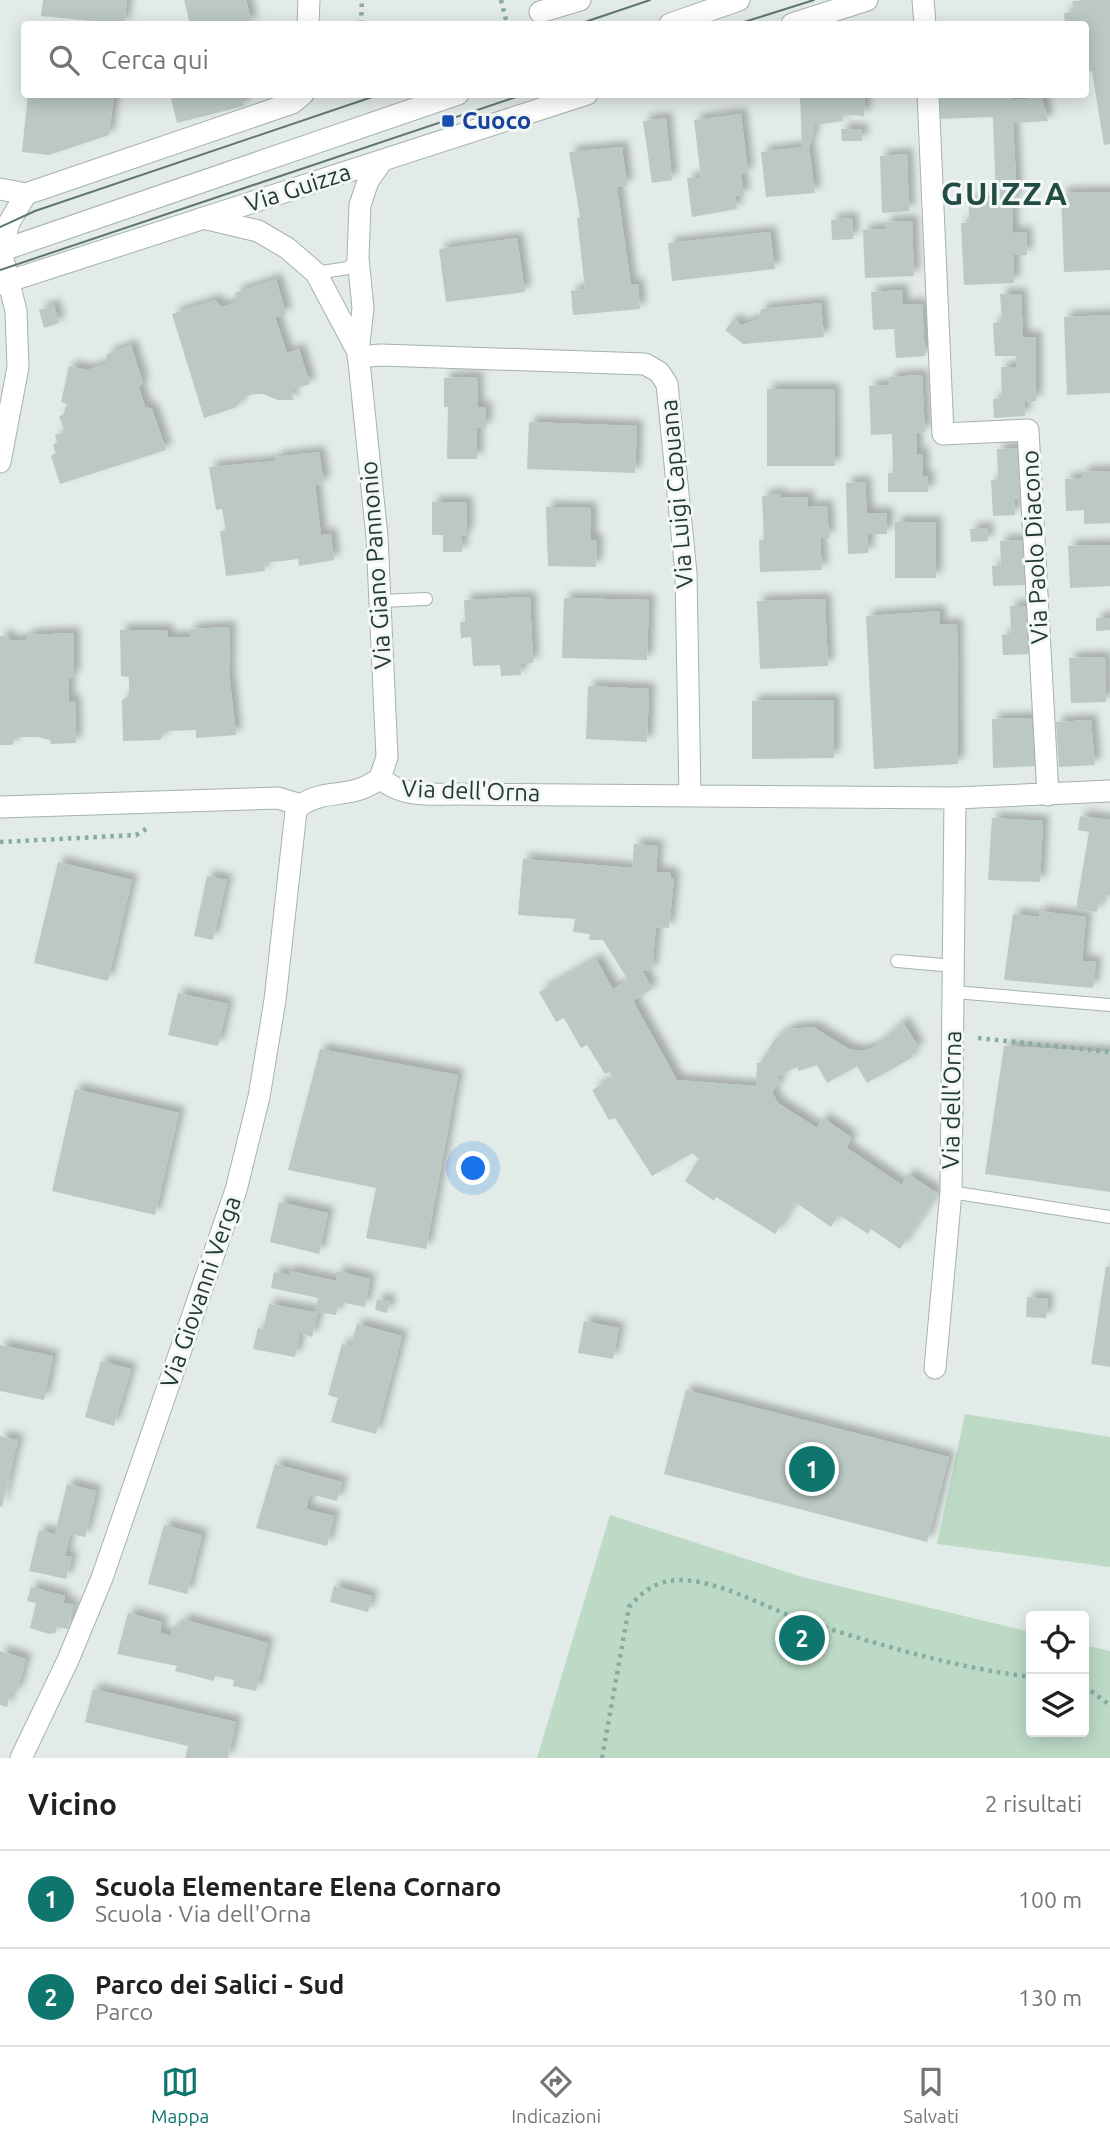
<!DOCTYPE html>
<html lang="it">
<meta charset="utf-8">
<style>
body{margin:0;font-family:Ubuntu,sans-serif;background:#f2f2f2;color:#202124}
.controls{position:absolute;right:21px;bottom:21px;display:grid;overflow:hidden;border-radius:7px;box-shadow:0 4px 18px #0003}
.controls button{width:63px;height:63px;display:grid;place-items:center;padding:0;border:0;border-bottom:2px solid #e0e0e0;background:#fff;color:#202124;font:35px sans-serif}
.you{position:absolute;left:474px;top:1169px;width:24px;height:24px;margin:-18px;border:5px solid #fff;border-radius:50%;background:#1a73e8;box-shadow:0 0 0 10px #1a73e833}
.badge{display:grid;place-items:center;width:46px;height:46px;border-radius:50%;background:#0f766e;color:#fff;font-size:23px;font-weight:700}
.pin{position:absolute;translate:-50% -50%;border:4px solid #fff;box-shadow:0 2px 7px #0006}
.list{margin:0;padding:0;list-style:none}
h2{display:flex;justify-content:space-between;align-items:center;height:91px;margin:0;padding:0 28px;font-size:30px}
h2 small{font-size:23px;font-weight:400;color:#757577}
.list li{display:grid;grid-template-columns:46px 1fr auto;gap:21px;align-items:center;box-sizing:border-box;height:98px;padding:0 28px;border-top:2px solid #e0e0e0}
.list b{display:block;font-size:26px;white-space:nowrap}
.list p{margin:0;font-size:23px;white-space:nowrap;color:#757577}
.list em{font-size:23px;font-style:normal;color:#757577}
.icon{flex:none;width:38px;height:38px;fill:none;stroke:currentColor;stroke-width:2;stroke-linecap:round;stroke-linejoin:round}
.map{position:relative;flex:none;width:1110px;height:1758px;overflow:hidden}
.search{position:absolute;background:#fff;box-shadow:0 4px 18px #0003;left:21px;right:21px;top:21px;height:77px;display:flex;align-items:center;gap:18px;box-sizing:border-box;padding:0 24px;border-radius:7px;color:#757577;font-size:26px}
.sheet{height:287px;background:#fff}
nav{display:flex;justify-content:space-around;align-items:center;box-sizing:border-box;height:98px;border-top:2px solid #e0e0e0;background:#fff;font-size:19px;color:#757577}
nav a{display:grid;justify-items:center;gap:4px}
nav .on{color:#0f766e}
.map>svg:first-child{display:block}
.green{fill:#bddac7}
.building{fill:#bbc8c4;filter:url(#shadow)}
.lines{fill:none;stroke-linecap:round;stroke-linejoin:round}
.service-casing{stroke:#a5b2af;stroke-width:14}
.minor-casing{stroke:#a5b2af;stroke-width:23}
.tertiary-casing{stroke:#a5b2af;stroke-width:23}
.path{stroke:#86aca3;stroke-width:4.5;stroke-dasharray:3.5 5;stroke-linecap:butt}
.service{stroke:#fff;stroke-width:12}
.minor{stroke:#fff;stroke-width:21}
.tertiary{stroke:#fff;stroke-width:21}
.tram{stroke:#5e7671;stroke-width:2}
.transit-dot{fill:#1a4fb4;stroke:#f3f8f6;stroke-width:2.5}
.labels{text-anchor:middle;stroke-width:6;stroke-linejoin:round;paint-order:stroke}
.transit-label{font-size:24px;font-weight:bold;fill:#164399;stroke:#f3f8f6;text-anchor:start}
.street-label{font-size:24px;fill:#243a36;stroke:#f3f8f6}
.district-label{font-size:32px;font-weight:bold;letter-spacing:2px;fill:#224b44;stroke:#f3f8f6}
</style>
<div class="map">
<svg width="1110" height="1758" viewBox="0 0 1110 1758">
<defs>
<filter id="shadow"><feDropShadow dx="6" dy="-6" stdDeviation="3.5" flood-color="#0004"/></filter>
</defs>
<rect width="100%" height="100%" fill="#e2ebe8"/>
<path class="green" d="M965,1414L1110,1437V1567L937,1544Z
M610,1515L802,1577L1031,1632V1732H1084V1645L1110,1651V1758H537Z"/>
<path class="building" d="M43,0H127L124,24L41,16Z
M184,0H246L252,24H190Z
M1110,0V144L1104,145L1092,71L1087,72L1086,61V24H1065L1064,13L1074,11L1072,1Z
M28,94H114L109,135L49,155L22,152Z
M170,94H241L244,106L177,123Z
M805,94H865L864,116L842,114L843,121L815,125L809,147L815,193L766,197L761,152L802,147L800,96Z
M934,94H1012L1013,100L1042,98L1048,121L1013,123L1017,198H1012L1013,233L1026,232L1027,255H1014V283L964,285L961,223H969V200L996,199L993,117L936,119Z
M741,114L748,172L741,174L744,196H735L737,209L692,217L687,178H701L694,120Z
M666,118L672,180L652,183L643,121Z
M841,129H862V141H842Z
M622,147L627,186L617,187L631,285L638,284L640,309L573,315L571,291L585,289L577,218L580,217L569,152Z
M907,154L909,211L882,213L880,156Z
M1110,192V270L1064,272L1061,193Z
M852,218L853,239L832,240L831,220Z
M912,221L914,276L865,278L863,230L886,229L885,222Z
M770,232L775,269L672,281L668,243Z
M517,238L525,292L446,302L439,249Z
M276,279L286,314L275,317L287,353L299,349L310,384L290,390L294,400H278L263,394H254L243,397L237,407L204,418L172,314L215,300L222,307L236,302L235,293Z
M902,290L903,305L922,304L925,356L896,358L894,329L873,330L871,292Z
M1000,294H1021L1023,337H1036V401L1024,402L1025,416L994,418L993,399L1002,398L1001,367H1017L1016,356H995L993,323L1002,322Z
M821,303L824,337L743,344L725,330L734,319L741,325L759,319L761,309Z
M54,305L59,323L44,328L39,310Z
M1110,315V393L1067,395L1064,317Z
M131,345L143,383L139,387L145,407L152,409L166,450L60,484L51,456L56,453L53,445L57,442L55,435L65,432L59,416L63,415L67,404L61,402L69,366L87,370L106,364L107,354Z
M922,375L925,432L916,433L917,454H923V476H928V492H888V473H893L892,434L871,435L869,386L890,385L889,377Z
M477,377L478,407L486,408V428H477V459H447L448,407H444V378Z
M767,389H834L835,466H767Z
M529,422L637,426L635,473L527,469Z
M1021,448L1023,499H1014L1015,515L993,516L991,480L998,479L997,449Z
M319,452L324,484L315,485L321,535L331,534L334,560L299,566L298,559L264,563L265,571L226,576L220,531H226L222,509L216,510L209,467L276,461L275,457Z
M1110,471V523L1084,524V510L1066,511L1065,479L1083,478L1082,472Z
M865,482L867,513H887V534H868V553L848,554L846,483Z
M780,494L781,498L808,497V507L827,506L829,538H820L822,570L760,572L759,540H764L762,496Z
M432,502H467V535L462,536V552H443V535H432Z
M546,507L591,508V540H597L596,567L548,566Z
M895,522H936V578H895Z
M987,528L988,541L971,542L970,529Z
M1026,540L1028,585L993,586L992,566H1001L1000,541Z
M1110,545V586L1070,588L1068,546Z
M530,597L533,663L520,664L521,675L501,676L500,665L473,666L471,637L461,638L460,622H465L464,600Z
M564,598L649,600L647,660L562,658Z
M825,599L828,666L760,669L757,601Z
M1010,606H1030L1031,654L1003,655L1002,635H1011Z
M940,611V625L957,624L958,764L874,769L866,616Z
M1096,618H1110V630L1096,631Z
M230,627L229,672L236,735L196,738V730L166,731L160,740L123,741L122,700L129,696V677L121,676L120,630H167L168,637H190V629Z
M74,633V678H69V701H75L76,743L51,744L50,740L38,737H16L12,745H0V636H6L11,641L25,640L28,635Z
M1105,657L1106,702L1071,703L1069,658Z
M588,686L649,689L647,742L586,739Z
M834,700V758L752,759V701Z
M1033,718L1035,766L993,768L992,719Z
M1091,720L1095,765L1059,767L1056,722Z
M1080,816L1110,820V892H1107L1105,902L1099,901L1097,912L1076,909L1089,832L1078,830Z
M992,818L1043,821L1040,882L988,880Z
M634,844L658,846L656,872L671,873V878H674L669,928L656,927L652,971L642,970L652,989L633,1001L677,1080L756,1086L757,1063H760L775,1039L790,1029L813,1027L849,1049L861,1051L875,1047L903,1022L919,1048L910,1052L913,1057L867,1083L857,1066L827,1083L817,1065L799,1071L797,1067L777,1077L780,1082L772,1092L778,1103L817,1128L823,1118L851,1137L847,1148L902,1185L908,1174L937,1193L900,1249L871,1229L868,1234L839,1215L831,1227L795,1202L775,1234L716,1197L714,1201L685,1181L699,1159L692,1153L652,1176L615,1118L609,1120L592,1090L613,1078L609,1072L605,1074L587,1045L581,1048L564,1018L556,1022L539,992L596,959L613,989L628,980L603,940H589L590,934L573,932L575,919L518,915L523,859L632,868Z
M58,862L132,880L108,981L34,963Z
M207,876L227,880L213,940L194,936Z
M1039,911L1086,917L1082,961L1096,962L1093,988L1004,980L1013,914L1039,917Z
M178,993L228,1004L218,1046L168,1035Z
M1004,1046L1110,1052V1192L985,1174Z
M320,1049L458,1075L426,1249L366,1238L376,1188L288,1170Z
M75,1089L179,1113L155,1215L52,1191Z
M279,1202L328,1213L319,1254L270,1242Z
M1106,1266L1110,1267V1367L1091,1364Z
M290,1271L336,1281L338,1271L370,1279L365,1307L339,1302L336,1315L318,1312L312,1337L300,1333L295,1357L253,1349L258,1328L263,1329L269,1304L315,1312L318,1298L271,1288L274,1272L289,1275Z
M1027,1297L1048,1299L1046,1318L1026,1317Z
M377,1299L390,1301L387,1313L375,1310Z
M584,1321L619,1328L613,1359L578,1353Z
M357,1324L402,1336L376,1434L331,1422L338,1398L328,1395L342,1344L350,1346Z
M0,1345L53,1356L44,1400L0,1391Z
M101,1361L131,1369L114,1426L85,1417Z
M686,1390L949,1457L927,1542L664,1474Z
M0,1436L18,1440L2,1507L0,1506Z
M275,1464L342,1482L337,1501L310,1494L306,1509L334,1516L327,1546L256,1528Z
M67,1484L96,1491L85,1537L70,1534L65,1556L72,1557L66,1579L29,1571L39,1530L55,1534Z
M164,1525L202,1535L187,1594L148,1584Z
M334,1586L372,1596L368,1612L330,1602Z
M31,1587L65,1596L63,1603L74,1605L68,1629L57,1627L55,1633L49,1634L30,1628L36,1603L27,1601Z
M128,1613L162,1622L160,1633L171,1636L173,1626L180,1628L182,1619L268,1643L256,1691L233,1686L234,1680L215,1676L214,1681L175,1671L177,1666L117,1654Z
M0,1651L26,1659L16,1694L11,1692L7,1707L0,1705Z
M93,1689L236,1722L228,1758H185L188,1746L85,1722Z"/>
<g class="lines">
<defs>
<path id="service" d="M316,273L348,268L358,258
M381,601L426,599
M897,961L954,966
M954,992L1110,1005
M951,1192L1110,1217"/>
<path id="minor" d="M923,0L925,24
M540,12L580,0
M308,24L309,0
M928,94L943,434L1028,430L1048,795
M0,189L26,194
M203,218L258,231L287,248L316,273L358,352
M358,357L381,355L645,364L659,372L667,384L686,573L690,796
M0,462L18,367L16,311L1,251L9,223L26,194L292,103L303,94
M380,778C403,798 430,794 459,794L955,798L1110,791
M380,778L387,757L377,537L358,352L363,308L358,258L360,205L368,181L382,161
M0,807L278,798L301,805C328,787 351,801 380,778
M935,1368L951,1192L955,798
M21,1758L68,1660L102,1578L236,1190L259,1097L275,1000L296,811L301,805"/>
<path id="tertiary" d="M670,24L739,0
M792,24L867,0
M0,251L458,94
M0,284L587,94"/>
</defs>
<use href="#service" class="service-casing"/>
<use href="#minor" class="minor-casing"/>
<use href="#tertiary" class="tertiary-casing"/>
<path class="path" d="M501,0L507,24
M361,24L362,0
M0,842L136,835L148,828
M978,1038L1110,1052
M1084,1686L1110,1705
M602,1758L629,1607C643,1591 656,1581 678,1580C719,1580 762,1606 799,1619C875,1644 952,1667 1031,1677"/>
<use href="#service" class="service"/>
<use href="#minor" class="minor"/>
<use href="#tertiary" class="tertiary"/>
<path class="tram" d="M579,24L650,0
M738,24L814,0
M0,227L35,211L381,94
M0,270L525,94"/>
</g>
<rect class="transit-dot" x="441" y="114" width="14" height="14" rx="3.5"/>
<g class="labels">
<g class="transit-label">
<text x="462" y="129">Cuoco</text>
</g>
<g class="street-label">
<text transform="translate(298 188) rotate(-18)" y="8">Via Guizza</text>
<text transform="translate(677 494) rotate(-95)" y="8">Via Luigi Capuana</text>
<text transform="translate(1035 547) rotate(-93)" y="8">Via Paolo Diacono</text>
<text transform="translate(376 565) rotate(-94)" y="8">Via Giano Pannonio</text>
<text transform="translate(471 791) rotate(2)" y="8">Via dell'Orna</text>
<text transform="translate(952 1100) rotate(-89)" y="8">Via dell'Orna</text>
<text transform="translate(201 1292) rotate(-71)" y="8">Via Giovanni Verga</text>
</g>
<g class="district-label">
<text x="1005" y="205">GUIZZA</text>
</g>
</g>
</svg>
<div class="controls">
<button><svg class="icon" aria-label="locate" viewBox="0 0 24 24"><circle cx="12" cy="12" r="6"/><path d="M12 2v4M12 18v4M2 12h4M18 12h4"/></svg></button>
<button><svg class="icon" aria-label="layers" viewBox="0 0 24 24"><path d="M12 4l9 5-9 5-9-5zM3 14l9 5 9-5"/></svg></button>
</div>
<div class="you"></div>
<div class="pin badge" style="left:812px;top:1469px">1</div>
<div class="pin badge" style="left:802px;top:1638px">2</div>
<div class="search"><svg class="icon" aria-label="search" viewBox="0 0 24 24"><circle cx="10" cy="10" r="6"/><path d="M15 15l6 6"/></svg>Cerca qui</div>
</div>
<section class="sheet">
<h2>Vicino<small>2 risultati</small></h2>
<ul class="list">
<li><span class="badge">1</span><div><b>Scuola Elementare Elena Cornaro</b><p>Scuola · Via dell'Orna</p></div><em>100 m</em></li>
<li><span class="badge">2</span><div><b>Parco dei Salici - Sud</b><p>Parco</p></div><em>130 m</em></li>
</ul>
</section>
<nav>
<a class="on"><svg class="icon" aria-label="map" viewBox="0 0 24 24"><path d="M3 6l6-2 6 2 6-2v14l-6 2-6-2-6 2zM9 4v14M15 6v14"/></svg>Mappa</a>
<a><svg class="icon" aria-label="directions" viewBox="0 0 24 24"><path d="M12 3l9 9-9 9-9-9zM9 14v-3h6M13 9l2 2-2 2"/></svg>Indicazioni</a>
<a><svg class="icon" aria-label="saved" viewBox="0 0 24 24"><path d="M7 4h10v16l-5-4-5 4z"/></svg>Salvati</a>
</nav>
